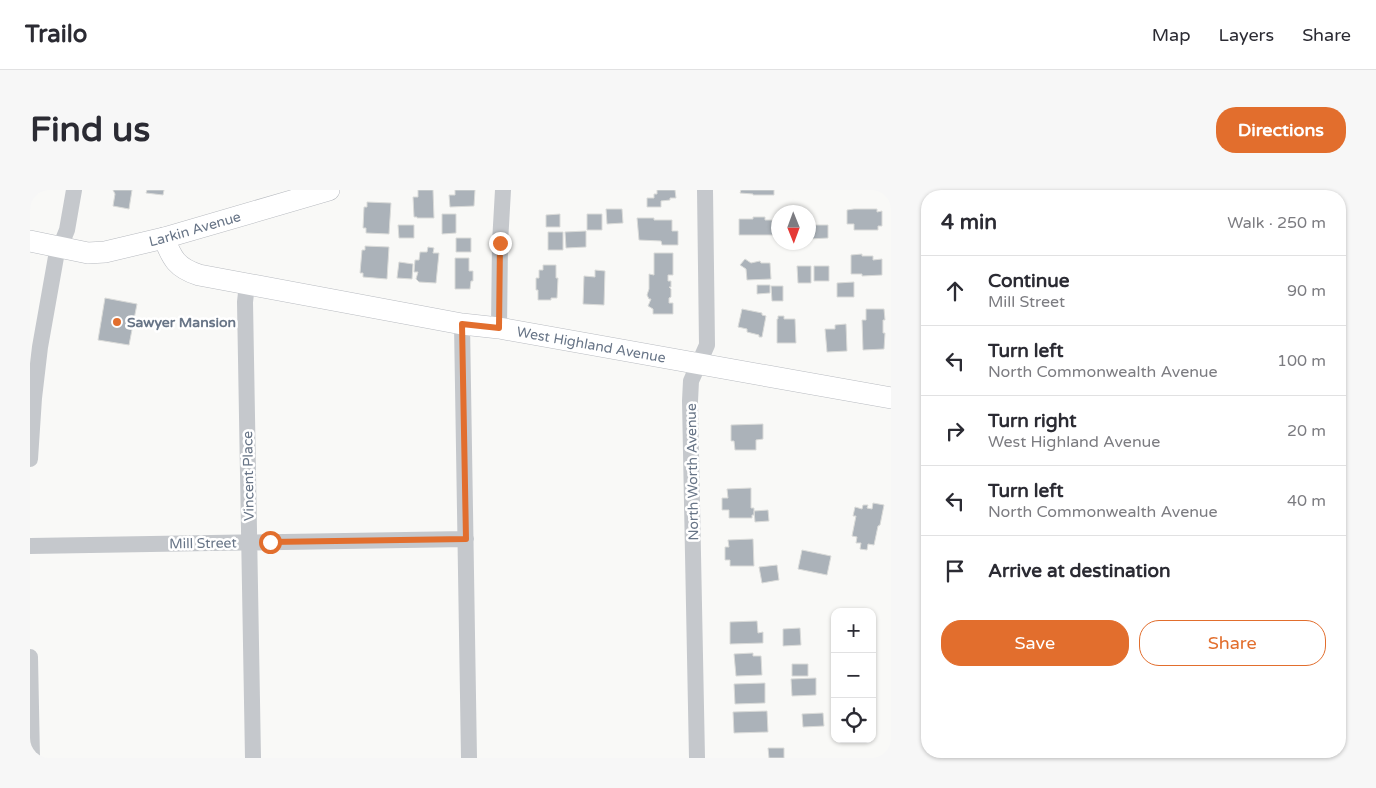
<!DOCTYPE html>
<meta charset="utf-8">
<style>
body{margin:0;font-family:"Varela Round",sans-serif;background:#f7f7f7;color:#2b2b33}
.controls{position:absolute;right:15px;bottom:15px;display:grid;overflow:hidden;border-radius:10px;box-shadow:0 1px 4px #0004}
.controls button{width:45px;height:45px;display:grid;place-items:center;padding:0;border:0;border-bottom:1px solid #e1e1e2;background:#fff;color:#2b2b33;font:25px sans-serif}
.compass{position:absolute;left:741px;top:15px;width:45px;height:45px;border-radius:50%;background:#fff;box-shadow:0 1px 4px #0004;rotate:179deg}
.stop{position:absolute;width:15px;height:15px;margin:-11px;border:4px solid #e26e2d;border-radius:50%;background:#fff}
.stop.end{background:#e26e2d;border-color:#fff;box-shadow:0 1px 5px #0008}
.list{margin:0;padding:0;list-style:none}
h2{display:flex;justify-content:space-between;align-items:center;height:65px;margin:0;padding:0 20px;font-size:21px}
h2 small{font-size:16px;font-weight:400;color:#7c7c81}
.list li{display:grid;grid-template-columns:32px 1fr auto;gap:15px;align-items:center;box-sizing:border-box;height:70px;padding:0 20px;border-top:1px solid #e1e1e2}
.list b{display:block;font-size:19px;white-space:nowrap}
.list p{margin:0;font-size:16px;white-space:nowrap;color:#7c7c81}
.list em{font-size:16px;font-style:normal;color:#7c7c81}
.actions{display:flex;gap:10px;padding:15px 20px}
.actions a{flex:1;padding:11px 0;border:1px solid #e26e2d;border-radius:20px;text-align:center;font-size:18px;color:#e26e2d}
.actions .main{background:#e26e2d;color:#fff}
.icon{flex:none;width:28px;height:28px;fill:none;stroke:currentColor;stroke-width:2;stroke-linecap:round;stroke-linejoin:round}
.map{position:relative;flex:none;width:861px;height:568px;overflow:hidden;border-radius:20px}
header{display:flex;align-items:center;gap:30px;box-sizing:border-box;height:70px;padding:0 25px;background:#fff;border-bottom:1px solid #e1e1e2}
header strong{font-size:24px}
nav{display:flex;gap:28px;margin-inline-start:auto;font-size:18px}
.intro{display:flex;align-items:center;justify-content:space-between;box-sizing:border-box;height:120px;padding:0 30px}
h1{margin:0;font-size:35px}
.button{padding:12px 22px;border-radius:20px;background:#e26e2d;color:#fff;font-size:18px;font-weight:700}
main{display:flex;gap:30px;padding:0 30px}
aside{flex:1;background:#fff;border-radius:20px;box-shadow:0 1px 4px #0004}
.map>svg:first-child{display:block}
.building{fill:#abb2b9;stroke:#dadbd9}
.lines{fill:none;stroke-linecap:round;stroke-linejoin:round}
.major-casing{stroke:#b8bbc0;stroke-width:22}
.minor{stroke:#c5c8cc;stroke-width:16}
.major{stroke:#fff;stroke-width:21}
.route{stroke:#e26e2d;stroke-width:6}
.poi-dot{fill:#e26e2d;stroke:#fff;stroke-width:2}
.labels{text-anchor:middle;stroke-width:5;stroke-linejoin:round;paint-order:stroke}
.street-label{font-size:14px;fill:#687587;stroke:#fff}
.poi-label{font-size:14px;font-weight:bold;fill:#687587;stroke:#fff;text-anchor:start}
</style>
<header>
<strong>Trailo</strong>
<nav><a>Map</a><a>Layers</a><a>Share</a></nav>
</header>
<div class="intro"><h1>Find us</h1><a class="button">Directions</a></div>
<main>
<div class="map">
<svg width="861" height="568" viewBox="0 0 861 568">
<rect width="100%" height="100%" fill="#f9f9f7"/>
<path class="building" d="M83,0H102L99,19L83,16L85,4Z
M117,0H134L133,5L116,3Z
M388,0H403L404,28H387V27H384L383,7H388Z
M425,0H445L444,16L420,17L419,5H425Z
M627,0H645L646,8H640V10L631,11V17H617V8H624V4H627Z
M711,0H744V5H723V4L710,3Z
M337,12L361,13L359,44L336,43V38H333L334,17H337Z
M576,19H592L593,33L577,34Z
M824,19H847V22L852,21V36H848V40H824V34H817V20Z
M412,24H426V43L412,44Z
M530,24V37H516V25Z
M557,24H572V40H557Z
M723,27H735V30H742L744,45H709V29H723Z
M607,28H624V30H642V41H648V55H632L631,51L609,50Z
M368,35H384V48H369Z
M779,35H798V48L779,49Z
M556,41V57L536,58L535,42Z
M518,42H533V60H518Z
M426,48H441V62H426Z
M335,56L359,57L357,89L333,87V83H330L332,60H335Z
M398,57L404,58L403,63H409L406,93L389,92L386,89L388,82H384L385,70H389L390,62H397Z
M624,63H643V85H638V91H641V97H639L641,99V107L639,108V113H643V124H623V119L618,116L621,109H619L617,105L619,99V84L624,85Z
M832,64V66H843V70L852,69V85L832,86V84H821V65Z
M425,68H439V81H443V91H441L440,99H425Z
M715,69L721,73L730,71L731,73H740L741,89L717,90L716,79L710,75Z
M369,72L383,74L382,89L367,88Z
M513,75H526V88H528L527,108H521V110H508V100H506V88H509V80H513Z
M767,76H781V93H768Z
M784,76H799V91H784Z
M565,80L575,81L574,115L553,114L554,86L565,87Z
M824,92V107H807V93Z
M727,95H740V103L727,104Z
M741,96H753V111H742Z
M75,108L107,114L99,155L68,150Z
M712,119L732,123V125L736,126L732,147H729V145L717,142V139L708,137Z
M836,119H854L855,130H853V143H855L854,159L833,160L832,130H836Z
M748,126H754V129H765L766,153H747V129H748Z
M816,134L817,161L797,162L795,139H805V135Z
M733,234V249L726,250V260H705L704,251H701V235Z
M721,298V318H724V325H722V328H699V320H692V308H698L697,299Z
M843,313L854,315L850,335L848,336L844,355L838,354L837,360L830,359L831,353H826L827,347L822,346L826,326H823L825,317L832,319L833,315H838L837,318L842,319Z
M738,320L739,331L725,332L724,321Z
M723,349L724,376H700V370H695V357H699L698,350Z
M772,360L801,366L797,385L768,379Z
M747,375L749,390L732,393L729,377Z
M727,431L728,443L733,442V453L700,454V432Z
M770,438L771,455L753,456V439Z
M723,463V466H731L732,485L706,486L704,464Z
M762,474H778V486H762Z
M786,488V505L762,506L761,489Z
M735,493V513L705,514L704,494Z
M737,521L738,542L704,543L703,522Z
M793,523L794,536L773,537L772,524Z
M738,558H754V568H739Z"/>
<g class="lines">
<defs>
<g id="major">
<path id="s1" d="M134,48C142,69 147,78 169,85L432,134L469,138L861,208"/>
<path id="s2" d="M0,51L58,63L75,62L134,48L299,0"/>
</g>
</defs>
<use href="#major" class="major-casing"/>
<path class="minor" d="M217,94L215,112L223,568
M432,134L439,568
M469,138L470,53L473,0
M0,269L4,208L10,157L26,67L37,40L44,0
M0,356L436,349
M0,467L2,568
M667,568L660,211L661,191L677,155L675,0"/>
<use href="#major" class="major"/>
</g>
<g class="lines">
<path class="route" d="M240,352L436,349L432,134L469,138L470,53"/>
</g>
<circle class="poi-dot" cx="87" cy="132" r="5"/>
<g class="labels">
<g class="street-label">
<text dy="5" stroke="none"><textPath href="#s2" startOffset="169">Larkin Avenue</textPath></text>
<text dy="5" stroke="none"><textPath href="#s1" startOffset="452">West Highland Avenue</textPath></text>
<text transform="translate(662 282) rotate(-91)" y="5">North Worth Avenue</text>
<text transform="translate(218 286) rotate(-91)" y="5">Vincent Place</text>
<text transform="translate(173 353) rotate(-1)" y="5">Mill Street</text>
</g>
<g class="poi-label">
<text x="97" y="137">Sawyer Mansion</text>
</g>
</g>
</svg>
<div class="controls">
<button>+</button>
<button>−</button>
<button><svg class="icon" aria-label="locate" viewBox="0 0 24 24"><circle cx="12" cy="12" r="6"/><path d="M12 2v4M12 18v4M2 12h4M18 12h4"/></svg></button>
</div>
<svg class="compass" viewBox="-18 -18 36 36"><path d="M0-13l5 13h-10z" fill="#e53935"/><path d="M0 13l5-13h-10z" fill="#7c7c81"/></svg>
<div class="stop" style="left:240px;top:352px"></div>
<div class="stop end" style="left:470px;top:53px"></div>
</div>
<aside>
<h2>4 min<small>Walk · 250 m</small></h2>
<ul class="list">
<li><svg class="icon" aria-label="ahead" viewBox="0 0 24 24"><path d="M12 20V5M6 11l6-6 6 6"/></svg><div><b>Continue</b><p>Mill Street</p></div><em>90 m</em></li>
<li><svg class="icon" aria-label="left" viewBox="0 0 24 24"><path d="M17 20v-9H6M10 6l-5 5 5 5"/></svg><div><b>Turn left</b><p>North Commonwealth Avenue</p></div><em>100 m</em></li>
<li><svg class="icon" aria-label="right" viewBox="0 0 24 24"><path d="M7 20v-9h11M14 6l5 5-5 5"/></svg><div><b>Turn right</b><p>West Highland Avenue</p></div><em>20 m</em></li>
<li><svg class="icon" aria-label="left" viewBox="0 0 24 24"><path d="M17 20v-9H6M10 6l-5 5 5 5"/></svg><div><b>Turn left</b><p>North Commonwealth Avenue</p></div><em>40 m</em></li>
<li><svg class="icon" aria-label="arrive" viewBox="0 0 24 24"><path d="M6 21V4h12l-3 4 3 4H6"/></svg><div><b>Arrive at destination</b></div></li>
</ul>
<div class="actions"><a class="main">Save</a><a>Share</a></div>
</aside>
</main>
